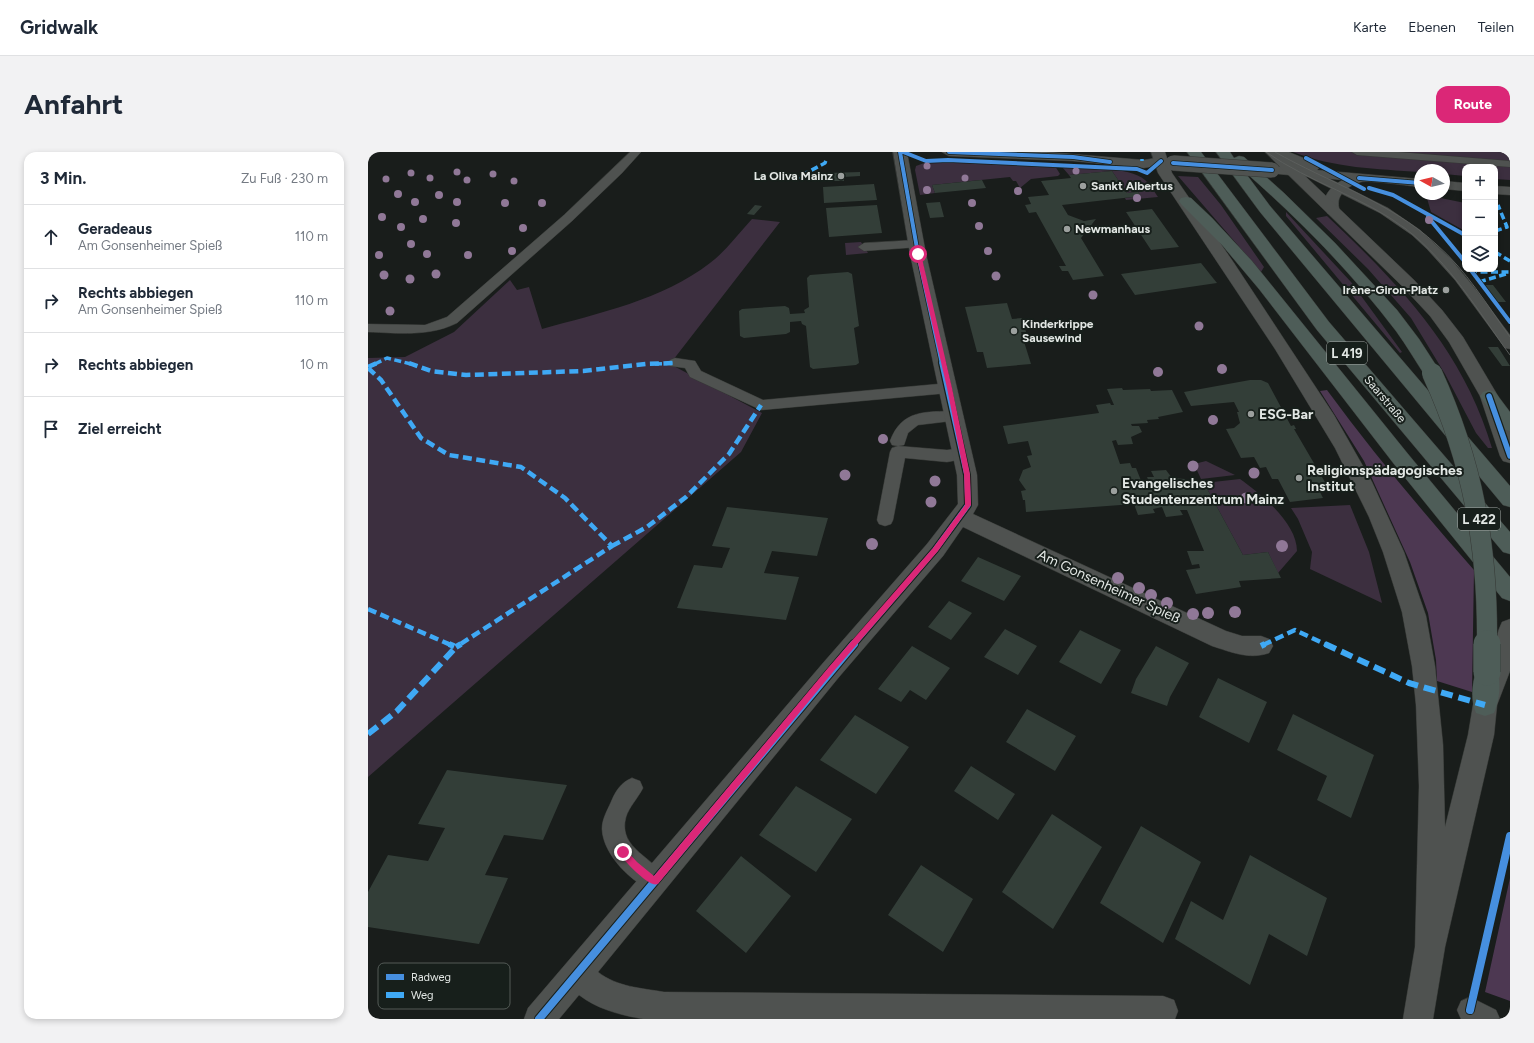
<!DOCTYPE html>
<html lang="de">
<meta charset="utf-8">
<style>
body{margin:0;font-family:Figtree,sans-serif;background:#f2f2f3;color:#1f2937}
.controls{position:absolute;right:12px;top:12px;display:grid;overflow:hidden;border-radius:8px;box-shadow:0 2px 6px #0003}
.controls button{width:36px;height:36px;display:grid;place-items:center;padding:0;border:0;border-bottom:1px solid #e0e1e3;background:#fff;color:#1f2937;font:20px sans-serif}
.compass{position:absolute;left:1046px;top:12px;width:36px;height:36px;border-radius:50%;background:#fff;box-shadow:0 2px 6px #0003;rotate:278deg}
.stop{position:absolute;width:12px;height:12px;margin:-9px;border:3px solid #db2777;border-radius:50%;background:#fff}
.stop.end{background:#db2777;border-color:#fff;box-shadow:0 1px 4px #0008}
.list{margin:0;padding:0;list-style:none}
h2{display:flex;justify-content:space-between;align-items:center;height:52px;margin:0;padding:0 16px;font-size:17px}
h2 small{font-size:13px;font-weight:400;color:#747a83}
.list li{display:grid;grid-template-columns:26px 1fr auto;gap:12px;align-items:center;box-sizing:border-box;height:64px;padding:0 16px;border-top:1px solid #e0e1e3}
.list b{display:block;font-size:15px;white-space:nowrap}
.list p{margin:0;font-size:13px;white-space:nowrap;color:#747a83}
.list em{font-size:13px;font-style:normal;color:#747a83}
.icon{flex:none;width:22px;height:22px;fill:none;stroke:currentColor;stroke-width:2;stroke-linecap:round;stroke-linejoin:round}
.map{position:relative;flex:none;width:1142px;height:867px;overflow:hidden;border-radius:12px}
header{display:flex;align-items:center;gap:24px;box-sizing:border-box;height:56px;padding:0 20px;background:#fff;border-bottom:1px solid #e0e1e3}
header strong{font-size:19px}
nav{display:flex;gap:22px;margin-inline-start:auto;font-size:14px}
.intro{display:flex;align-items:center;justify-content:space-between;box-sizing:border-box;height:96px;padding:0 24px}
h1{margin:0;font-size:28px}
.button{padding:10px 18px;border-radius:12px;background:#db2777;color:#fff;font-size:14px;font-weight:700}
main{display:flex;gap:24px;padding:0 24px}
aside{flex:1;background:#fff;border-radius:12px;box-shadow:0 2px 6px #0003}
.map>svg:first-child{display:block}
.green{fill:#3c2f3f}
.forest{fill:#4d3852}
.building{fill:#333e38}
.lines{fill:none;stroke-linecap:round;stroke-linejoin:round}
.service-casing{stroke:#353835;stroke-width:1}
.minor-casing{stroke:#353835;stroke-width:1}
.tertiary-casing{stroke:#353835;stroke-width:1}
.secondary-casing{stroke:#353835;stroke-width:1}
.trunk-casing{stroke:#353835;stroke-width:1}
.service{fill:#4f5250;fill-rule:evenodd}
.minor{fill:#4f5250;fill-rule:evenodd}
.tertiary{fill:#4f5250;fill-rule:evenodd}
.secondary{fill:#4f5250;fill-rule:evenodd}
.trunk{fill:#4e5d58;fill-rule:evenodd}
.tram{stroke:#5b5e5c;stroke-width:1}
.tertiary-bridge-casing{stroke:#353835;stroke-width:16;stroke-linecap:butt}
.trunk-bridge-far1-casing{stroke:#353835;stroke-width:21;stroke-linecap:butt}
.trunk-bridge-casing{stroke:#353835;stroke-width:28;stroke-linecap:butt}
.tertiary-bridge{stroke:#4f5250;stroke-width:15}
.trunk-bridge-far1{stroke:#4e5d58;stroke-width:20}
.trunk-bridge{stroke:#4e5d58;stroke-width:27}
.quiet-far2{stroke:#3fa9f5;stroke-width:3.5;stroke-dasharray:7 3.5;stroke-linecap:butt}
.quiet-far1{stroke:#3fa9f5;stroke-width:4.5;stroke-dasharray:9 4.5;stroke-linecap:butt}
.quiet{stroke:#3fa9f5;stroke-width:6;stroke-dasharray:12 6;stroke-linecap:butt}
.cycleway-far2-casing{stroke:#171f1b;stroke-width:5.5}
.cycleway-far1-casing{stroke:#171f1b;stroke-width:8}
.cycleway-casing{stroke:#171f1b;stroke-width:10}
.cycleway-far2{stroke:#468fdf;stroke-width:4}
.cycleway-far1{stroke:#468fdf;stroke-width:5.5}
.cycleway{stroke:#468fdf;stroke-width:8}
.tree{fill:#907897}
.route{fill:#db2777}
.poi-dot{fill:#9ca09e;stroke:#171f1b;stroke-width:1.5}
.labels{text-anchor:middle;stroke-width:4;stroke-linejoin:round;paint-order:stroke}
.far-poi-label{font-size:12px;font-weight:bold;fill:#e2e7e4;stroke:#171f1b;text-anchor:start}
.far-street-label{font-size:12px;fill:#e2e7e4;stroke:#171f1b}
.shield{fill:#171f1b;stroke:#a5aba8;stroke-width:1}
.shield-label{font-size:13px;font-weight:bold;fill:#e2e7e4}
.poi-label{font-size:14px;font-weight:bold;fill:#e2e7e4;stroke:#171f1b;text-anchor:start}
.street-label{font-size:14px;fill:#e2e7e4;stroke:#171f1b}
.key{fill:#171f1b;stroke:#545b57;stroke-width:1}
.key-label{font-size:11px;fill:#e2e7e4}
</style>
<header>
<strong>Gridwalk</strong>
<nav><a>Karte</a><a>Ebenen</a><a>Teilen</a></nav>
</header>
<div class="intro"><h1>Anfahrt</h1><a class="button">Route</a></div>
<main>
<aside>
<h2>3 Min.<small>Zu Fuß · 230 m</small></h2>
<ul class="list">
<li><svg class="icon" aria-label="ahead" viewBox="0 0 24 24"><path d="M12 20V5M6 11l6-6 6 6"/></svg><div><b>Geradeaus</b><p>Am Gonsenheimer Spieß</p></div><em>110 m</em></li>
<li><svg class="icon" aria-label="right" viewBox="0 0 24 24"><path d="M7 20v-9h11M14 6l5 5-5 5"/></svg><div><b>Rechts abbiegen</b><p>Am Gonsenheimer Spieß</p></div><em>110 m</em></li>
<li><svg class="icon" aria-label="right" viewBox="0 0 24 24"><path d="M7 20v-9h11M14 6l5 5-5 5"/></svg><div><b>Rechts abbiegen</b></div><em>10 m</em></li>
<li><svg class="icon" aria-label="arrive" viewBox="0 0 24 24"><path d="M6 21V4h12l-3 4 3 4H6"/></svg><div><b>Ziel erreicht</b></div></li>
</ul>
</aside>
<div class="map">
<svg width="1142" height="867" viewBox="0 0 1142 867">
<rect width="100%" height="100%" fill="#191d1b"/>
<path class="green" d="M925,0H1142V28L1127,27V15H1097V24L1076,22V18H1052V20C1009,17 966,16 925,0Z
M583,10L687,14L692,22L690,24L663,27L652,36L648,29H645L642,25L564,33L567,41L552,43L547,18L548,14L559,10Z
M694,15C716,16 761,14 777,28C782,32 786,39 790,45L758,48L757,46L773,44L770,40L759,41L744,19L701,23Z
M810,24L830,25L853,53L896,115L893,120Z
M1058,43L1097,51V79L1063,60Z
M918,60L983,130L1034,200L1032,201L918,64Z
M959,64C1032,133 1095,198 1124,296H1120L1108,281L1077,222L1043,166L1000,117L948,66Z
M384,67L412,70L302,212L394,261L373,300L0,625V206L37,205L86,180L142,128L149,138L161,135L174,177C231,161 294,148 342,111C357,100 370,82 384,67Z
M493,90L500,101L478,103L477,91Z
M838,309L867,323L833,327L826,312Z
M872,327C893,342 929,371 929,399L910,421L900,400L875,403L836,331Z
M982,353L1001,400L1014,451L942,417L944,400L930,367L923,356Z"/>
<path class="forest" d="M959,238C1005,301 1055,360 1106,418L1104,540L1069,529L1068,508L1060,461L1042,410L996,309L952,239Z
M1142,726V849L1117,840Z"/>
<path class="building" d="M744,19L759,41L770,40L773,44L694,53L700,63L716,69L728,67L713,86L736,124L705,128L700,119H694L691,114H698L668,60L661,61L657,53L663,52L660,45L681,43L673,29L703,26L701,23Z
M492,20V24L476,25V29H459V21Z
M614,28L618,36L567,41L564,33Z
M506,32L509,48L456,51L455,35Z
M572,50L576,65L562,66L558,51Z
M387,53L394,54L386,63L379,62Z
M509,53L514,81L461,85L458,56Z
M784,57L811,95L783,98L758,60Z
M833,111L849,131L767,143L753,122Z
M480,120L484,122L491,174L486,176L491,211L488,213L445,217L442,215L438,174L434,172L433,169L422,170V180L418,182L376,186L372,184L371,159L374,157L417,154L421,156L422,162L437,161L436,158L441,155L439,126L442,123Z
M1115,133H1125L1138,150H1128Z
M639,151L644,167L654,166L658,180H653L663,212L619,216L615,200H609L597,155Z
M1120,195H1130L1142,214H1134Z
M882,228H893L900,231L923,274L926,273L928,277H926L961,337L951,338L955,346L922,350L910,327H904L898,315L892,316L886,305L873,306L858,277L866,276L872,271L869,260H871L866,250L823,254L816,240Z
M754,236L755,238L782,237L783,239L804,238L815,260L790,265L791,267L779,268L780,271L763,272L764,274H771L774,280L763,285L765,292L750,293L748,288L744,289L752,312L762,311L764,316H768L774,331L781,330L779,325H786L783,319L798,318L804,326L817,327L820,333L836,331L875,403L900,400L913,426L871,429L873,435L828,442L818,418L832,416L831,412L824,413L819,399H836L819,358H812L815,363L798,365L794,355L785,357L787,361L770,363L766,352L658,360L657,348H655L653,339L658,338L651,328L655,318L663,315L659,304L664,303L660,289L640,292L635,274L731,261L728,253L742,251L743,253H746L739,237Z
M359,355L460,366L449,404L404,399L396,421L431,425L418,468L309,456L326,413L354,416L362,396L344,394Z
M610,405L653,424L636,449L593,429Z
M581,449L604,461L583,488L560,475Z
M637,477L669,494L650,523L616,505Z
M712,478L753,498L733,532L691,510Z
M544,494L582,516L558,548L542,538L533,550L510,537Z
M788,494L821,511L802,545L799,554L763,541L768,527Z
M850,526L899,550L881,591L831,565Z
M659,557L708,584L687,619L638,590Z
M925,562L1006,603L983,666L949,648L959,624L909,598Z
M487,563L541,595L508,642L452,608Z
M603,614L647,642L630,668L586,639Z
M79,618L199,633L175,688L136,683L117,723L140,726L111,792L0,775V740L20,703L60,709L77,676L50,672Z
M428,634L484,667L448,720L391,683Z
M684,662L734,695L685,777L634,740Z
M773,674L833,710L795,791L732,751Z
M882,703L959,746L939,804L901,782L882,833L807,787L823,749L855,768Z
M373,704L423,744L378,801L328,759Z
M553,713L605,747L575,800L520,763Z"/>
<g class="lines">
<defs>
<path id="service" d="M262,0H273L254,21L204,69L89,171C61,185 30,181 0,180V172L57,173L79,165L196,63Z
M901,0H913L940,16L1020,56L1052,78L1083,107L1109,139L1142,183V197L1137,196L1087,128L1059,97L1044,83L1012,61L932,21Z
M984,0H1030L1142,9V15L989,3Z
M548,88L552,89L554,92L552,95L496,99L490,95L496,91Z
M307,206L327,209L333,219L395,248L581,231L586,233L588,236L586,239L581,241L393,258L322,225L317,216L302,214L300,211L302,208Z
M587,259L592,260L595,264L592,268L550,273L540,281L536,293L530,294L524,293L522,289C534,257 558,260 587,259Z
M530,294L579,298L595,296L601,298L603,302L601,306L579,310L537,306L525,368L523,372L517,374L511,372L509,368L522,300L524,296Z
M264,626L272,629L275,636C270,646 261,655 258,665C249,698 289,705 298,729L295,737L287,740C264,731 235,703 234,677C234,667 239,659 243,650C247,640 253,630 264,626Z
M1102,845L1128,858L1132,867H1093L1089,858L1093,849Z"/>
<path id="minor" d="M525,0H539L558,102L609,323L610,353L605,362L858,479L874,484H893L901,487L905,494L901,501C881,508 863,500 844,494L595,375L575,404L471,525L230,820C249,835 273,836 296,840L795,844L806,848L810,859L807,867H275C252,863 229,857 211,843L191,867H156L160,856L455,511L559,392L590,352L589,323L542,102Z"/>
<path id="tertiary" d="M574,0H679L776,8L793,5L798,6L800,9L798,12L776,16L705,9L581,4Z
M903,0H921L950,12L952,15L949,18L1052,27V35C1041,34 1001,28 993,30C979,34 966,44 972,59L970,62H960C950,48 962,34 975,28L899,21L897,18L899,15L904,14L938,17L905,3Z
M1076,29L1097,31V39L1076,37Z
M1127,34L1142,35V43L1127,42Z"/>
<path id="secondary" d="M783,0H797L804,21L866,111L966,263L1004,330L1036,400L1058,464L1067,514L1075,593L1077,675L1100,583L1105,553L1115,530L1131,477L1134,470L1142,467V519L1129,553L1126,583L1077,795L1065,867H1035L1047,795L1051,634L1048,553L1044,514L1034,460L1015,400L1001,365L967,296L907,197L790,21Z
M897,0H912L1046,128L1074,158L1095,185L1130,244L1142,277V311L1135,309L1132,304L1112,244L1081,190L1062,164L1034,134Z"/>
<path id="trunk" d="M819,0H833L961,170L1142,380V402L1135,400L949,178Z
M848,0H862L866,6L871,4L876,5L916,41L967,91L1029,158L1051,187L1073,221L1070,225L1064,227L1058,225C1048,210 1039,194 1028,179C984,121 931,67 876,19L902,54L1142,334V355L1135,353L892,60Z
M818,45L823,46L844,66L884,109L1040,302L1142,425V449L1134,446L1026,312L891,137L854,93L813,52L811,49L813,46Z
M1121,238L1127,240L1142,260V279L1135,277L1112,244L1115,240Z
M1119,510L1127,513C1134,526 1132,548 1126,561L1117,564L1108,561C1102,548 1104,526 1111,513Z"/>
</defs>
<use href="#service" class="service-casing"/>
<use href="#minor" class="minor-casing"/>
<use href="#tertiary" class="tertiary-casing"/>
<use href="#secondary" class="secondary-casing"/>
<use href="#trunk" class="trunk-casing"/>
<use href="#service" class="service"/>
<use href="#minor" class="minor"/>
<use href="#tertiary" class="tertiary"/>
<use href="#secondary" class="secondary"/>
<use href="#trunk" class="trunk"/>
<path class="tram" d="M898,0C942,31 996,45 1038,77C1082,111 1110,159 1142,203
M907,0C960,30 1022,50 1068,92C1098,118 1119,153 1142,185"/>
<defs>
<path id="tertiary-bridge" d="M805,11L904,18"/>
<path id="trunk-bridge-far1" d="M1064,221C1105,311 1120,394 1119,493"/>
<path id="trunk-bridge" d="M1119,520V492"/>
</defs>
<use href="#tertiary-bridge" class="tertiary-bridge-casing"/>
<use href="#trunk-bridge-far1" class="trunk-bridge-far1-casing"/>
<use href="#trunk-bridge" class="trunk-bridge-casing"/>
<use href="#tertiary-bridge" class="tertiary-bridge"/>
<use href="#trunk-bridge-far1" class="trunk-bridge-far1"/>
<use href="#trunk-bridge" class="trunk-bridge"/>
<path class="quiet-far2" d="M774,7V9
M425,28L457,11L458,8
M1127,79L1139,75L1130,53
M1127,100L1142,109
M1102,120H1142
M1111,130L1138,122
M7,212L19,206L43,212
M287,212L307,211"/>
<path class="quiet-far1" d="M41,211L63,219L98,223L215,219L278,212L307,211
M0,215L9,211
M0,216L13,228L53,286L81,303L153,315L197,346L244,394L91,493
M244,394L279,375L318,345L361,302L393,253
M0,457L83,493
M895,493L927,478L959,493"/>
<path class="quiet" d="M957,492L1041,531L1117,553
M893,494L897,492
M88,495L93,492
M0,582L29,559L88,495L81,492"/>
<defs>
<path id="cycleway-far2" d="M532,0L550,102L574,212
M535,0L558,9L580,8L769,17L779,21L793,9
M581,0L705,5L742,10
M938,6L996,37
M805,11L904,18
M991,26L1052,31
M1001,36L1025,43L1097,83
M1060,65L1097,110
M1102,117L1142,170"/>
<path id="cycleway-far1" d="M1121,244L1142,304
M485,493L567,398L600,353L599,323L574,211"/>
<path id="cycleway" d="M1102,858L1142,684
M171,867L486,492"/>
</defs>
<use href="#cycleway-far2" class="cycleway-far2-casing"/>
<use href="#cycleway-far1" class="cycleway-far1-casing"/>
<use href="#cycleway" class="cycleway-casing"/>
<use href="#cycleway-far2" class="cycleway-far2"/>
<use href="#cycleway-far1" class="cycleway-far1"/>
<use href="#cycleway" class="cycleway"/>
</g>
<g class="tree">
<circle cx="559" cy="14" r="3.5"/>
<circle cx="708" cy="19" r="3.5"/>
<circle cx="89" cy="20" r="3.5"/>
<circle cx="43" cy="21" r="3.5"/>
<circle cx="125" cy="22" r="3.5"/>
<circle cx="62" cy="26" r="3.5"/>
<circle cx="597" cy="26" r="3.5"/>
<circle cx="18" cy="27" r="3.5"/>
<circle cx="99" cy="28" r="3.5"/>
<circle cx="146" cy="29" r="3.5"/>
<circle cx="559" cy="38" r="4"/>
<circle cx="650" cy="39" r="4"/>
<circle cx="30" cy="42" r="4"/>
<circle cx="71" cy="43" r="4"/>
<circle cx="769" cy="46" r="4"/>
<circle cx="47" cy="50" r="4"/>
<circle cx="89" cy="50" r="4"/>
<circle cx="137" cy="51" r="4"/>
<circle cx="174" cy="51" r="4"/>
<circle cx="604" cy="51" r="4"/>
<circle cx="14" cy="65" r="4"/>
<circle cx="55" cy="67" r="4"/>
<circle cx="1061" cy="68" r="4"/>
<circle cx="88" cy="71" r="4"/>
<circle cx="611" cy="74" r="4"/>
<circle cx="33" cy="75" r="4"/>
<circle cx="155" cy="76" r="4"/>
<circle cx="43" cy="92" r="4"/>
<circle cx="144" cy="99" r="4"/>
<circle cx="620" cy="99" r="4"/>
<circle cx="59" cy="102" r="4"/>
<circle cx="11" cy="103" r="4"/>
<circle cx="100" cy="103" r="4"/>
<circle cx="68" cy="122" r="4.5"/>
<circle cx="16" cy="123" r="4.5"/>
<circle cx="628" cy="124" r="4.5"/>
<circle cx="42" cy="127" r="4.5"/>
<circle cx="725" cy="143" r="4.5"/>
<circle cx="22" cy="159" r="4.5"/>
<circle cx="831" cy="174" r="4.5"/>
<circle cx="854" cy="217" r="5"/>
<circle cx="790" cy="220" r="5"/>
<circle cx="845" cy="268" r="5"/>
<circle cx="515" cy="287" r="5"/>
<circle cx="825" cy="314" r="5.5"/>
<circle cx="886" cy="321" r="5.5"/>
<circle cx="477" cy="323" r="5.5"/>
<circle cx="567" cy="329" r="5.5"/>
<circle cx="878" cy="346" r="5.5"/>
<circle cx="563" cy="350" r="5.5"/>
<circle cx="504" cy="392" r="6"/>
<circle cx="914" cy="394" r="6"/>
<circle cx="750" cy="426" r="6"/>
<circle cx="771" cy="436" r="6"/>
<circle cx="783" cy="443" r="6"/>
<circle cx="799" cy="451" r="6"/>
<circle cx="867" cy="460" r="6"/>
<circle cx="840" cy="461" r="6"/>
<circle cx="825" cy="462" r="6"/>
</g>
<path class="route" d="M550,100L553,102L584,236L602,322L603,353L570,399L465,520L290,732C281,736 258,710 252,703V697H257L269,710L286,724L460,516L565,396L597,353L596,322L579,236L548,102Z"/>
<g class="poi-dot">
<circle cx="473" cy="24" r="4"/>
<circle cx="715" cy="34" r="4"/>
<circle cx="699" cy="77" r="4"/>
<circle cx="1078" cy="138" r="4"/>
<circle cx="646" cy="179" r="4"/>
<circle cx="883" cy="262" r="4"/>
<circle cx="931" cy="326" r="4"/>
<circle cx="746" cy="339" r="4"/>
</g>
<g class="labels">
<g class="far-poi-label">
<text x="465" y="28" text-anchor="end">La Oliva Mainz</text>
<text x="723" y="38">Sankt Albertus</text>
<text x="707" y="81">Newmanhaus</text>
<text x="1070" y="142" text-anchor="end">Irène-Giron-Platz</text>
<text x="654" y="176">Kinderkrippe<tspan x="654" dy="14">Sausewind</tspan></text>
</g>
<g class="far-street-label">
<text transform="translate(1017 247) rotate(50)" y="4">Saarstraße</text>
</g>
<g class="shield">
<rect x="959" y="190" width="40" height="22" rx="3"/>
<rect x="1090" y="356" width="42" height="22" rx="3"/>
</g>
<g class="shield-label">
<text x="979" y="206">L 419</text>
<text x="1111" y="372">L 422</text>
</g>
<g class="poi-label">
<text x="891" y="267">ESG-Bar</text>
<text x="939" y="323">Religionspädagogisches<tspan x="939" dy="16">Institut</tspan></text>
<text x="754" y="336">Evangelisches<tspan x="754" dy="16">Studentenzentrum Mainz</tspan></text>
</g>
<g class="street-label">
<text transform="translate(741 434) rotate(25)" y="5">Am Gonsenheimer Spieß</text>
</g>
</g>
<rect x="10" y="811" width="132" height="46" rx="6" class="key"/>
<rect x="18" y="822" width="18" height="6" fill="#468fdf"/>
<rect x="18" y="840" width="18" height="6" fill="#3fa9f5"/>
<g class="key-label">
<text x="43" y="829">Radweg</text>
<text x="43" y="847">Weg</text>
</g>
</svg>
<div class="controls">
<button>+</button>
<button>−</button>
<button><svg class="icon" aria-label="layers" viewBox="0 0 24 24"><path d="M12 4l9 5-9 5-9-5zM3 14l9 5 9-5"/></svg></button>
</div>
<svg class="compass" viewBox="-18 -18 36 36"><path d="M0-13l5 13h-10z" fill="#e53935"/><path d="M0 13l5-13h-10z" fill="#747a83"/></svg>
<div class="stop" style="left:550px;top:102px"></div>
<div class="stop end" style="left:255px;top:700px"></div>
</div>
</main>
